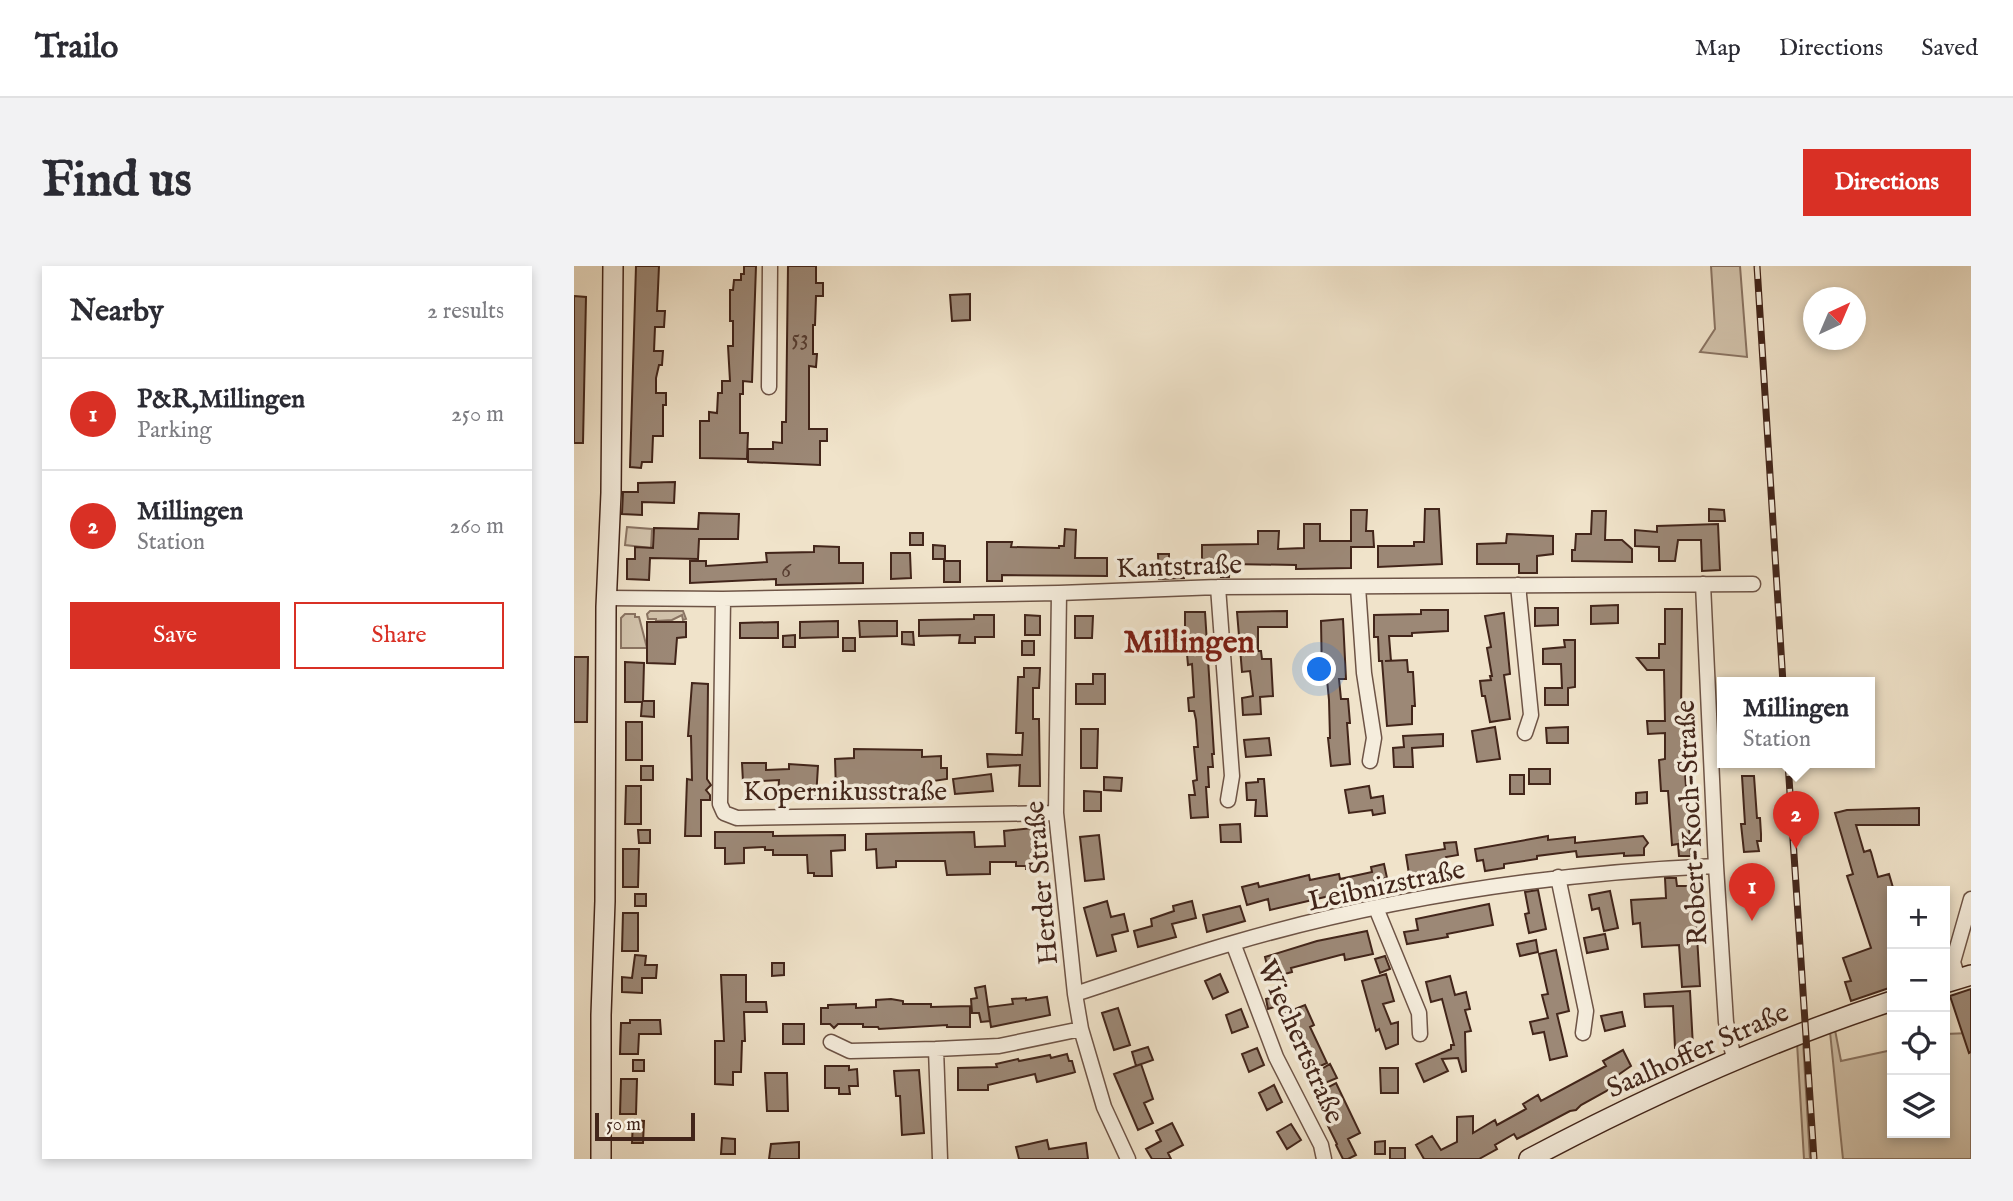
<!DOCTYPE html>
<meta charset="utf-8">
<style>
body{margin:0;font-family:"IM FELL English",serif;background:#f2f2f3;color:#2b2b33}
.controls{position:absolute;right:21px;bottom:21px;display:grid;overflow:hidden;border-radius:0px;box-shadow:0 4px 10px #0003}
.controls button{width:63px;height:63px;display:grid;place-items:center;padding:0;border:0;border-bottom:2px solid #e1e1e2;background:#fff;color:#2b2b33;font:35px sans-serif}
.compass{position:absolute;left:1229px;top:21px;width:63px;height:63px;border-radius:50%;background:#fff;box-shadow:0 4px 10px #0003;rotate:44deg}
.scale{position:absolute;left:21px;bottom:18px;width:100px;box-sizing:border-box;padding-left:7px;border:4px solid #42251a;border-top:0;font-size:19px;line-height:24px;white-space:nowrap;color:#42251a;-webkit-text-stroke:5px #f5eddd;paint-order:stroke}
.you{position:absolute;left:746px;top:404px;width:24px;height:24px;margin:-18px;border:5px solid #fff;border-radius:50%;background:#1a73e8;box-shadow:0 0 0 10px #1a73e833}
.badge{display:grid;place-items:center;width:46px;height:46px;border-radius:50%;background:#d93025;color:#fff;font-size:23px;font-weight:700}
.pin{position:absolute;translate:-50% -58px;filter:drop-shadow(0 2px 4px #0008)}
.pin::after{content:'';position:absolute;top:37px;width:24px;height:21px;background:inherit;clip-path:polygon(0 0,100% 0,50% 100%)}
.popup{position:absolute;left:1143px;top:411px;width:158px;height:91px;box-sizing:border-box;display:grid;place-content:center;border-radius:0px;background:#fff;filter:drop-shadow(0 2px 5px #0005);font-size:23px;white-space:nowrap;color:#7c7c81}
.popup b{font-size:26px;color:#2b2b33}
.popup::after{content:'';position:absolute;left:50%;top:100%;margin-left:-14px;border:14px solid transparent;border-top-color:#fff}
.list{margin:0;padding:0;list-style:none}
h2{display:flex;justify-content:space-between;align-items:center;height:91px;margin:0;padding:0 28px;font-size:30px}
h2 small{font-size:23px;font-weight:400;color:#7c7c81}
.list li{display:grid;grid-template-columns:46px 1fr auto;gap:21px;align-items:center;box-sizing:border-box;height:112px;padding:0 28px;border-top:2px solid #e1e1e2}
.list b{display:block;font-size:26px;white-space:nowrap}
.list p{margin:0;font-size:23px;white-space:nowrap;color:#7c7c81}
.list em{font-size:23px;font-style:normal;color:#7c7c81}
.actions{display:flex;gap:14px;padding:21px 28px}
.actions a{flex:1;padding:16px 0;border:2px solid #d93025;border-radius:0px;text-align:center;font-size:24px;color:#d93025}
.actions .main{background:#d93025;color:#fff}
.icon{flex:none;width:38px;height:38px;fill:none;stroke:currentColor;stroke-width:2;stroke-linecap:round;stroke-linejoin:round}
.map{position:relative;flex:none;width:1397px;height:893px;overflow:hidden;border-radius:0px}
header{display:flex;align-items:center;gap:42px;box-sizing:border-box;height:98px;padding:0 35px;background:#fff;border-bottom:2px solid #e1e1e2}
header strong{font-size:33px}
nav{display:flex;gap:38px;margin-inline-start:auto;font-size:24px}
.intro{display:flex;align-items:center;justify-content:space-between;box-sizing:border-box;height:168px;padding:0 42px}
h1{margin:0;font-size:49px}
.button{padding:18px 32px;border-radius:0px;background:#d93025;color:#fff;font-size:24px;font-weight:700}
main{display:flex;gap:42px;padding:0 42px}
aside{flex:1;background:#fff;border-radius:0px;box-shadow:0 4px 10px #0003}
.map>svg:first-child{display:block}
.green{fill:#d2c3ac;stroke:#8a7463;stroke-width:2}
.building{fill:#9c8876;stroke:#42251a;stroke-width:2}
.lines{fill:none;stroke-linecap:round;stroke-linejoin:round}
.street-casing{stroke:#6e5446;stroke-width:17}
.secondary-casing{stroke:#42251a;stroke-width:22}
.street{stroke:#f5eddd;stroke-width:14}
.secondary{stroke:#f5eddd;stroke-width:19}
.rail-casing{stroke:#42251a;stroke-width:7}
.rail{stroke:#f5eddd;stroke-width:4.5;stroke-dasharray:13;stroke-linecap:butt}
.labels{text-anchor:middle;stroke-width:7;stroke-linejoin:round;paint-order:stroke}
.number-label{font-size:24px;fill:#583e31}
.street-label{font-size:28px;fill:#42251a;stroke:#f5eddd}
.quarter-label{font-size:32px;font-weight:bold;fill:#7a1f14;stroke:#f5eddd}
</style>
<header>
<strong>Trailo</strong>
<nav><a>Map</a><a>Directions</a><a>Saved</a></nav>
</header>
<div class="intro"><h1>Find us</h1><a class="button">Directions</a></div>
<main>
<aside>
<h2>Nearby<small>2 results</small></h2>
<ul class="list">
<li><span class="badge">1</span><div><b>P&amp;R,Millingen</b><p>Parking</p></div><em>250 m</em></li>
<li><span class="badge">2</span><div><b>Millingen</b><p>Station</p></div><em>260 m</em></li>
</ul>
<div class="actions"><a class="main">Save</a><a>Share</a></div>
</aside>
<div class="map">
<svg width="1397" height="893" viewBox="0 0 1397 893">
<rect width="100%" height="100%" fill="#f0e3ca"/>
<filter id="stains"><feTurbulence type="fractalNoise" baseFrequency=".00286" numOctaves="4"/><feColorMatrix values="0 0 0 0 .2 0 0 0 0 .09 0 0 0 0 .02 0 0 0 .5 -.17"/></filter>
<radialGradient id="worn" r=".72"><stop offset=".6" stop-color="#630" stop-opacity="0"/><stop offset="1" stop-color="#630" stop-opacity=".3"/></radialGradient>
<path class="green" d="M1137,0H1166L1173,91L1126,86L1141,63Z
M53,261L78,263L77,282L51,279Z
M76,345H109L112,353L109,354L108,349L98,354L82,355V353H74L73,348Z
M51,348H61V351H65L73,382H47V352Z
M1261,764L1267,795L1318,784V867H1371V768L1397,767V893H1269L1256,766Z
M1229,775L1236,893H1230L1223,777Z"/>
<path class="building" d="M62,0H85L83,45H91L90,61H81L80,85H89L88,99H85L82,112V127H92V139H89V170H79L78,196H68L67,202L56,201Z
M170,0H182L178,116L169,115V128H166V167H174L173,193L126,192V155H135V146L143,147L144,127H148V115H156L154,80H159V55H156V24H159L160,14H167V8H170Z
M214,0H242V17H249V30H242L241,59H239V88H243L242,101L235,100V163H253V175H246V199L174,196V183H199V176L208,177V156H212Z
M396,28V54L378,55L376,29Z
M0,30L12,31L9,177H0Z
M101,216L100,237L68,236V249L48,248L49,226H64V217Z
M851,243H865L868,298L804,301V280H840V276H850Z
M1135,243L1150,244L1151,255H1135Z
M777,244H793L792,265H799L800,281H777V302L722,303V299L656,298L655,311H647L646,302H628V279L684,278V265H705L704,283L730,282V258H746V275H777Z
M1018,245H1032L1031,274H1048L1058,283V296L998,295V284H1001L1002,268H1017Z
M125,247L165,248L164,273H125L124,293L76,292L75,314L53,313V293H61V281L79,282L80,262L124,263Z
M1144,258L1146,304L1128,305L1127,274H1104L1101,295H1085V281L1061,280V264L1083,266V260Z
M491,263L502,264L501,292H533V310L428,309V315H413V276H438L437,281L485,282V280H490Z
M336,267H349V279H336Z
M933,268L979,270V288L963,290V307H945V298H903V278L932,277Z
M359,279L371,280V293H359Z
M240,280L265,281V297H289V317L202,319V313L116,317V295H132V300L193,296L192,287L240,286Z
M317,287H336L337,312L317,313Z
M584,288H595V299L610,298V312L585,313Z
M370,295H386V316H370Z
M1044,339V357L1017,358V340Z
M961,342H984V359L961,360Z
M1091,343H1108L1107,452L1117,590H1105L1104,578L1098,579L1094,525H1087L1085,494L1091,493V467L1074,468L1073,455H1091L1090,404H1073L1063,392H1085V378H1091Z
M847,344H874V365L838,367V370H815L817,395H811L833,394L834,406H839L841,440H838V458L813,460L808,395H805L804,371H800V349L847,348Z
M713,345V361H684V385H687L688,393H697L699,430L686,431L687,448L669,449L668,432L679,430L676,405L668,406L663,346Z
M611,346H631L640,488H638L639,501H634L635,521H632L634,551L617,552L615,529H621L619,515L623,514L620,481H624L622,454L620,445H615L614,432L620,431L618,398L614,399L612,377L603,378V366H611Z
M930,347L936,408L930,409L936,453L916,456L911,430H908L906,415L917,414L916,410H918L913,382L917,381L911,350Z
M400,349H420V371H401V377H385L386,369L345,370V354L400,353Z
M451,349L466,350V369H451Z
M501,350H519L518,372H501Z
M769,353L772,413H765L767,433H774L776,457H773L776,498L757,500L754,472H756L755,434L753,414H748L747,355Z
M264,355V371L226,372V356Z
M285,355H323V370L286,371Z
M73,356H112V371L103,372L101,398L73,397Z
M204,356V372H166V357Z
M328,366H339L340,379L328,378Z
M221,369V381H209V370Z
M269,372H281V385H269Z
M990,374H1001V421L994,422V439H971V422H988L987,398H969V383L991,381Z
M448,375H460V389H448Z
M0,391H14L13,456H0Z
M51,396L70,397L69,435H80V451L67,450L68,436H51Z
M450,402H466L465,422H459V453H465L466,520H445L446,499L414,501L413,488L448,489L449,467H442L444,411H450Z
M519,408H531V438H502V418H519Z
M118,417L134,418L133,513L137,519L132,524L136,529V534H127V570H111L113,513L118,514L117,470H114Z
M52,456H68V494H52Z
M921,461L926,493L903,496L898,465Z
M994,461V477H973L972,462Z
M507,463H524L523,502H507Z
M869,468V480L838,482L839,501H820L819,482L830,481L829,470Z
M695,472L697,489L672,491L670,474Z
M280,483L348,484V491L367,490V502H373V513L359,515V524L262,525L261,493L280,492Z
M168,497H192V504L215,503V498L244,500L242,532L204,530L205,514L169,516Z
M67,500H79V514H67Z
M955,503H976V518H955Z
M417,508L419,525L381,528L379,513Z
M936,509H950V528H936Z
M1168,510H1180L1183,552H1186L1187,568V575H1183L1185,585L1170,586L1167,558H1171Z
M530,511L548,512L547,525L530,524Z
M684,513H690L693,550H681L682,534H673L672,517L684,516Z
M52,520H67V558H51Z
M795,520L797,532L809,530L811,547L799,549L798,544L775,547L771,524Z
M510,525L527,526V545H510Z
M1073,526V537L1062,538V527Z
M1345,542V559H1282L1290,586L1296,584L1297,586L1304,611L1315,608L1320,625H1318V721L1277,735L1271,716L1277,715L1269,692L1297,682L1273,610L1279,608L1261,547L1273,544Z
M666,558L667,576H647L646,559Z
M469,561L472,601L452,603V600H442V596H416V608L373,609L371,595H322V601L303,602L302,583L292,584V568L400,566L401,581L431,580L430,565Z
M64,564H76V577H65Z
M141,566H199V570L271,569V584L257,585L258,610H240V607H234L233,589H199V584H191V581L170,582V597L151,598V582H141Z
M525,569L530,613L511,615L506,571Z
M974,570V574L1001,571V577L1069,570L1074,577L1070,582V589L1050,590V587L1003,591L1002,585L963,590V593L930,598V602L911,605L909,594L903,595L901,583Z
M882,576L884,589L872,591L874,602L835,608L832,589L871,583L870,577Z
M49,583H65L64,621H49Z
M810,598L813,612L800,614L802,623L769,630L768,627L696,644L694,633L673,639L668,621L684,617L685,621L735,609L736,614L765,608L766,613L798,606L797,601Z
M1091,612H1102L1103,620H1120L1126,720L1108,721L1105,679L1068,681L1066,657L1059,658L1057,634L1092,632Z
M964,624L972,663L955,667L951,648L955,647L951,626Z
M1036,625L1044,662L1030,665L1025,642L1018,644L1015,629Z
M61,628H72V640H61Z
M533,635L537,651L550,648L554,665L538,669L542,685L523,690L510,642Z
M618,635L622,652L598,658L602,671L564,681L560,665L578,660L577,653L600,645L599,640Z
M915,638L919,659L873,668L874,671L833,678L830,666L844,664L842,653Z
M666,640L671,655L633,666L629,649Z
M49,647H64V685H48Z
M793,665L799,688L771,694L770,688L717,702L718,706L696,712L691,691L743,675Z
M1031,668L1034,683L1013,687L1010,672Z
M962,674L964,686L946,690L943,678Z
M982,684L995,745L983,748L993,790L976,794L970,766L959,768L956,756L974,752L968,729L974,728L965,688Z
M61,689L72,690L71,699H83L82,712H68V727L48,726V711L58,712Z
M811,690L816,703L806,707L801,693Z
M198,697H210V709L198,710Z
M646,708L654,726L639,733L631,715Z
M812,708L820,735L809,738L817,758L824,756V778L812,783L805,763L802,765L788,715Z
M147,709H172V736H192L193,746H170L171,775H168L167,806H159V819L141,818V775H150Z
M876,710L881,729L892,726L896,743L891,744L897,765L891,766L892,805L888,806L884,792L868,793L874,805L850,816L842,798L877,783V779H880L868,733L857,736L852,716Z
M411,720L416,755L407,756L405,747H398L397,733L403,732L401,722Z
M1397,723V786L1395,787L1376,730Z
M1116,725L1119,781L1101,782L1099,740L1071,741L1070,728Z
M703,730L706,739L694,743L692,733Z
M473,731L476,749L417,761L414,741L439,738L438,733L452,732V734Z
M317,733L329,735V738H357V741L396,740V761H373V759L305,763L304,761H289V758H264L260,762L256,758H247V742H254V739L282,738V742L302,741V734Z
M731,739L740,759L736,761L753,797L731,807L724,792L736,786L726,765L714,769L706,749Z
M544,742L556,779L540,784L528,747Z
M667,743L674,761L658,767L652,749Z
M1048,746L1051,760L1031,765L1027,750Z
M56,754H86L87,768H65L64,788H46L47,757H56Z
M209,758H230V778H209Z
M574,781L579,794L562,800L558,786Z
M683,782L690,799L675,806L668,788Z
M1049,784L1057,800L1034,816L1038,822L1007,839L1002,844L996,845L943,873L940,868L921,879L923,883L905,893H850L842,879L858,870L867,884L883,876V851L899,850V867L921,854L923,859L952,843L949,838L964,829L967,835L1032,800L1029,795Z
M493,788L495,795H498L501,806L498,807L463,816L461,808L414,819V824H384V802L423,801L422,798L444,793L445,795L476,789L477,792Z
M59,794H70V805H59Z
M567,798L579,833L570,837L579,857L564,864L540,808Z
M756,798L763,812L751,817L746,804Z
M251,800H275V804L283,803L284,820H275L276,828H265V822H251Z
M806,802H824V827H807Z
M345,804L350,867L328,869L326,830H322L320,805Z
M191,807H213L214,845H193Z
M47,813H63L62,848H46Z
M762,817L786,867L774,873L782,889L774,893H769L762,879L763,878L754,860L758,858L743,830L748,828L747,825Z
M700,819L708,836L693,844L685,827Z
M59,854L70,855L69,877H58Z
M598,857L609,879L594,887L597,893H578L572,883L587,875L582,865Z
M717,858L727,874L713,883L703,866Z
M148,872L161,873V888H147Z
M473,874L475,883L512,877L514,893H445L442,881Z
M811,875V888H801V876Z
M225,876V893H195L197,878Z
M816,882H831V893H816Z"/>
<g class="lines">
<defs>
<path id="street" d="M195,121L196,0
M1129,318L1142,600L1152,756L1160,793
M944,319L957,449L951,467
M644,321L658,510L654,534
M784,321L790,407L800,472L796,495
M485,327L482,547L501,728L507,763L530,841L554,893
M33,332L149,333L485,327L644,321L1179,318
M149,333L146,538L150,547L163,552L482,547
M984,611L1012,745L1009,767
M802,642L845,747L846,768
M659,677L702,791L747,879L750,893
M1384,713L1379,696L1397,633
M501,728C554,711 606,692 659,677C816,631 979,607 1142,600
M257,776L276,785L362,783
M366,893L362,783L425,780L507,763"/>
<path id="secondary" d="M1371,717L1397,709
M27,893V749L31,635L32,341L37,227L39,0
M955,893C1072,831 1193,776 1318,735"/>
</defs>
<use href="#street" class="street-casing"/>
<use href="#secondary" class="secondary-casing"/>
<use href="#street" class="street"/>
<use href="#secondary" class="secondary"/>
<defs>
<path id="rail" d="M1183,0L1209,417
M1214,497L1240,893"/>
</defs>
<use href="#rail" class="rail-casing"/>
<use href="#rail" class="rail"/>
</g>
<g class="labels">
<g class="number-label">
<text x="226" y="79">53</text>
<text x="212" y="311">6</text>
</g>
<g class="street-label">
<text transform="translate(605 299) rotate(-2)" y="10">Kantstraße</text>
<text x="271" y="534">Kopernikusstraße</text>
<text transform="translate(1116 557) rotate(-93)" y="10">Robert-Koch-Straße</text>
<text transform="translate(466 617) rotate(-95)" y="10">Herder Straße</text>
<text transform="translate(812 618) rotate(-12)" y="10">Leibnizstraße</text>
<text transform="translate(728 775) rotate(66)" y="10">Wiechertstraße</text>
<text transform="translate(1123 783) rotate(-24)" y="10">Saalhoffer Straße</text>
</g>
<g class="quarter-label">
<text x="615" y="386">Millingen</text>
</g>
</g>
<rect width="100%" height="100%" filter="url(#stains)"/>
<rect width="100%" height="100%" fill="url(#worn)"/>
</svg>
<div class="controls">
<button>+</button>
<button>−</button>
<button><svg class="icon" aria-label="locate" viewBox="0 0 24 24"><circle cx="12" cy="12" r="6"/><path d="M12 2v4M12 18v4M2 12h4M18 12h4"/></svg></button>
<button><svg class="icon" aria-label="layers" viewBox="0 0 24 24"><path d="M12 4l9 5-9 5-9-5zM3 14l9 5 9-5"/></svg></button>
</div>
<svg class="compass" viewBox="-18 -18 36 36"><path d="M0-13l5 13h-10z" fill="#e53935"/><path d="M0 13l5-13h-10z" fill="#7c7c81"/></svg>
<div class="scale">50 m</div>
<div class="you"></div>
<div class="pin badge" style="left:1178px;top:655px">1</div>
<div class="pin badge" style="left:1222px;top:583px">2</div>
<div class="popup"><b>Millingen</b>Station</div>
</div>
</main>
